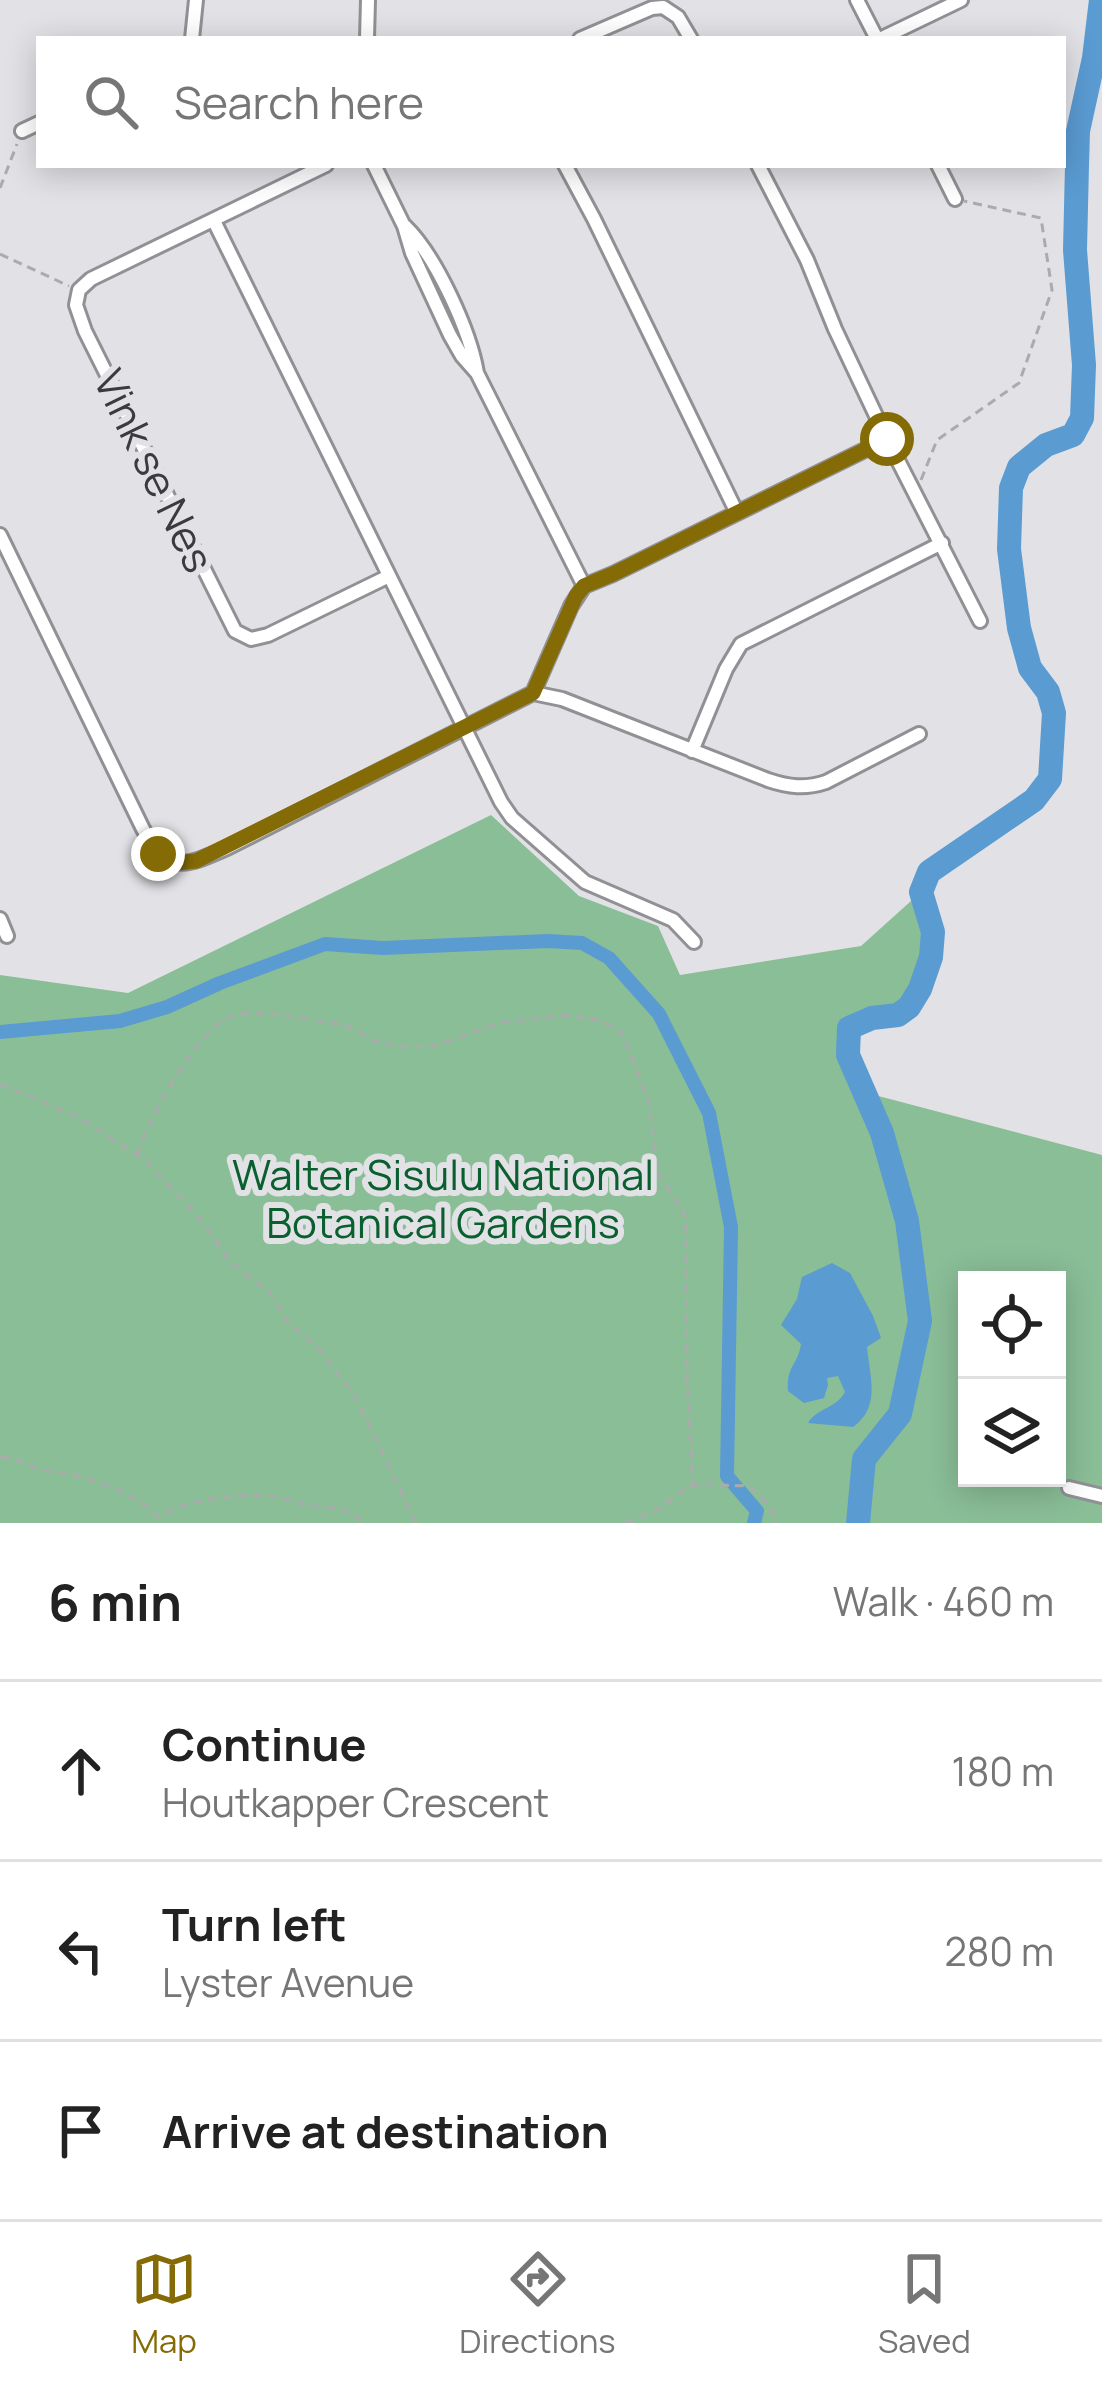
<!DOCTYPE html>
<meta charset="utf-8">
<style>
body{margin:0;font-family:Manrope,sans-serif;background:#f2f2f2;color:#222}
.controls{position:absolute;right:36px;bottom:36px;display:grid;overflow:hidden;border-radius:0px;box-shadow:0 6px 30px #0003}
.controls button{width:108px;height:108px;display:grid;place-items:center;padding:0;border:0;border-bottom:3px solid #e0e0e0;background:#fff;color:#222;font:60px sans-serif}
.stop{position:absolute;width:36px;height:36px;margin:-27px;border:9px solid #846b05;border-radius:50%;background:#fff}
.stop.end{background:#846b05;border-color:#fff;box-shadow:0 3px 12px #0008}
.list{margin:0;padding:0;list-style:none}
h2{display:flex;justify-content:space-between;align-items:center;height:156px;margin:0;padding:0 48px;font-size:51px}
h2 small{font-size:39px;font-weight:400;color:#767676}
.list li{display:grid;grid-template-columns:78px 1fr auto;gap:36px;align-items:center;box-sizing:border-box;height:180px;padding:0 48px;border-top:3px solid #e0e0e0}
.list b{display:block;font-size:45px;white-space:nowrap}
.list p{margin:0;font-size:39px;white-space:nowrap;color:#767676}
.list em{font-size:39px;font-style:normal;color:#767676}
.icon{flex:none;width:66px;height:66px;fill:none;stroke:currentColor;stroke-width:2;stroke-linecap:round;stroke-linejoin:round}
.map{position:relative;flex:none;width:1102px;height:1523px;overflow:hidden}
.search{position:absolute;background:#fff;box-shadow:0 6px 30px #0003;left:36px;right:36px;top:36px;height:132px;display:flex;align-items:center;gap:30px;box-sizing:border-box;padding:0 42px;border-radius:0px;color:#767676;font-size:45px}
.sheet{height:696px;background:#fff}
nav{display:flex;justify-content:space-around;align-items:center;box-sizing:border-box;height:168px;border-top:3px solid #e0e0e0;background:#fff;font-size:33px;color:#767676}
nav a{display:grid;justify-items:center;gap:6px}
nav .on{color:#846b05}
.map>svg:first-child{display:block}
.green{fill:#8abe97;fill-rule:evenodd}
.water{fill:#5a9bd2}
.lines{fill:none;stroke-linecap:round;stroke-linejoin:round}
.canal{stroke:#5a9bd2;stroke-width:14}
.river{stroke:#5a9bd2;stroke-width:24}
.minor-casing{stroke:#919195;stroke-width:18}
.path{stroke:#ababae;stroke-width:3;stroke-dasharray:9 6;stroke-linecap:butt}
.minor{stroke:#fff;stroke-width:12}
.route{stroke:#846b05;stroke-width:15}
.labels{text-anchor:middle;stroke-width:12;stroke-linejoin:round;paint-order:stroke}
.street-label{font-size:42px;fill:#3b3b3d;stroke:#e2e2e6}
.park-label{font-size:42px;fill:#0a5f2f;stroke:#e2e2e6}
</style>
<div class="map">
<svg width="1102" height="1523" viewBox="0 0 1102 1523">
<rect width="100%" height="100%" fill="#e2e2e6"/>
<path class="green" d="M491,815L579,896L658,926L680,975L861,946L921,892L935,925L931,957L909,1007L849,1029L847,1050L867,1093L1102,1155V1523H0V975L128,993ZM967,1280H1057V1478H967Z"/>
<path class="water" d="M832,1263L850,1273L873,1316L881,1338L867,1347C870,1378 881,1407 853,1427L808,1423C817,1408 837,1408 845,1392L838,1376L827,1378L828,1385L824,1398L804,1403L788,1391C786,1366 798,1365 801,1344L781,1325L797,1299L802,1277Z"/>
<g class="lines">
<path class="canal" d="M0,1032L120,1021L167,1007L220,983L325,944L383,948L548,941L582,943L609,958L659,1014L709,1113L731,1227L727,1476L757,1511L754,1523"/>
<path class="river" d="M858,1523L864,1459L900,1414L920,1321L907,1221L882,1133L848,1055L849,1028L872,1018L898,1015L909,1007L920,989L931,957L933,932L921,892L929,872L1034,800L1050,779L1054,713L1048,692L1030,668L1019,628L1009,549L1011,488L1019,467L1046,445L1073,435L1082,418L1084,365L1075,250L1077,165L1078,131L1094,58L1101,0"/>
<defs>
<path id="minor" d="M857,0L877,39
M192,39L196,0
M367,39L368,0
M580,39L652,8L663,7L678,17L691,39
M880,39L961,0
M22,131L39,123
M326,165L91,279L79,290L76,305L85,331L235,631L251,639L268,635L389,576
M565,165L594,219L737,513
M758,165L807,260L835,329L887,439L980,621
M938,165L955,199
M214,221L501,802L512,818L585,882L673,920L694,942
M405,226C436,256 470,331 477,373
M0,535L143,829C170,874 184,867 227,848L533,693L571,606L584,586L477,373L462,356L450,335L412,253L404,226L374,165
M584,586L613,574L887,439
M533,693L562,699L768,780C789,787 805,789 826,782L919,734
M692,751L726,669L741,644L942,543
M0,919L7,936
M1069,1488L1102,1496"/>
</defs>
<use href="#minor" class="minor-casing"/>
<path class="path" d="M0,188L17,144
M0,254L69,286
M921,480L937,440L1019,383L1052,290L1041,218L964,201
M0,1084L78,1117L145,1160L192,1210L213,1236L228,1260L270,1293L288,1322L320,1350L334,1369L355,1396L416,1523
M137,1155C147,1122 197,1029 230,1017C254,1007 306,1019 332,1023L345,1025L377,1042L405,1047L433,1046L504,1022L568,1015L598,1020L615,1027L623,1035L648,1099L658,1172L686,1217L687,1379L693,1485
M0,1457C19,1458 19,1462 36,1468C45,1472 55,1471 64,1473C90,1477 143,1497 158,1517C188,1498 241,1493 276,1497C288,1499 300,1504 313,1506C338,1510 342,1504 364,1523
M625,1523C635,1519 645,1515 654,1511C669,1503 680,1488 697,1485C715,1482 731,1488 748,1485L768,1504L778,1523"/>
<use href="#minor" class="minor"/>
</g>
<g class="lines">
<path class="route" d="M158,854L176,863L196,861L533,693L576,596L584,586L613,574L887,439"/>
</g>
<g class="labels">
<g class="street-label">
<text transform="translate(154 471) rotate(64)" y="15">Vink se Nes</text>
</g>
<g class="park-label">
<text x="443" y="1190">Walter Sisulu National<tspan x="443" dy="48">Botanical Gardens</tspan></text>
</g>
</g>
</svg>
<div class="controls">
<button><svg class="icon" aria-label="locate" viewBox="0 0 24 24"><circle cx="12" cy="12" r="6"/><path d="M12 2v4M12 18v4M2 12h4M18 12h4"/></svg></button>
<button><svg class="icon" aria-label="layers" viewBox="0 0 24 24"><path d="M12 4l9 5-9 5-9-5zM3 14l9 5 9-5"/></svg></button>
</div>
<div class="stop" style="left:887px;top:439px"></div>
<div class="stop end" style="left:158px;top:854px"></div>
<div class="search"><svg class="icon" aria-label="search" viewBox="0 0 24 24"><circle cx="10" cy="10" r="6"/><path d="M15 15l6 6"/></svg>Search here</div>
</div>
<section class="sheet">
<h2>6 min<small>Walk · 460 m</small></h2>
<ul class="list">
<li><svg class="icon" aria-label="ahead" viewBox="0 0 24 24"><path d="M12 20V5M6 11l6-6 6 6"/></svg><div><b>Continue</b><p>Houtkapper Crescent</p></div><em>180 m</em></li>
<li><svg class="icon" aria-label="left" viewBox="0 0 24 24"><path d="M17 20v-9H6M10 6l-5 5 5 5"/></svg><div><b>Turn left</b><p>Lyster Avenue</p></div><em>280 m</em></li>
<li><svg class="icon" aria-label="arrive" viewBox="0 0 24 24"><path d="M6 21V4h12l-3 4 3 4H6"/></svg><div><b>Arrive at destination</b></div></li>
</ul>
</section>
<nav>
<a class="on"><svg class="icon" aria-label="map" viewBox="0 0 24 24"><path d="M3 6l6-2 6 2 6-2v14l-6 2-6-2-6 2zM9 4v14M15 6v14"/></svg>Map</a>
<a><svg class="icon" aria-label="directions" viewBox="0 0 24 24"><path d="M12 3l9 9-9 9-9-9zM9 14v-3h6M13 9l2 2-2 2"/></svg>Directions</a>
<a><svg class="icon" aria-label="saved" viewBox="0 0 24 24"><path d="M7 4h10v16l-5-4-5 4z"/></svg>Saved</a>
</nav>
